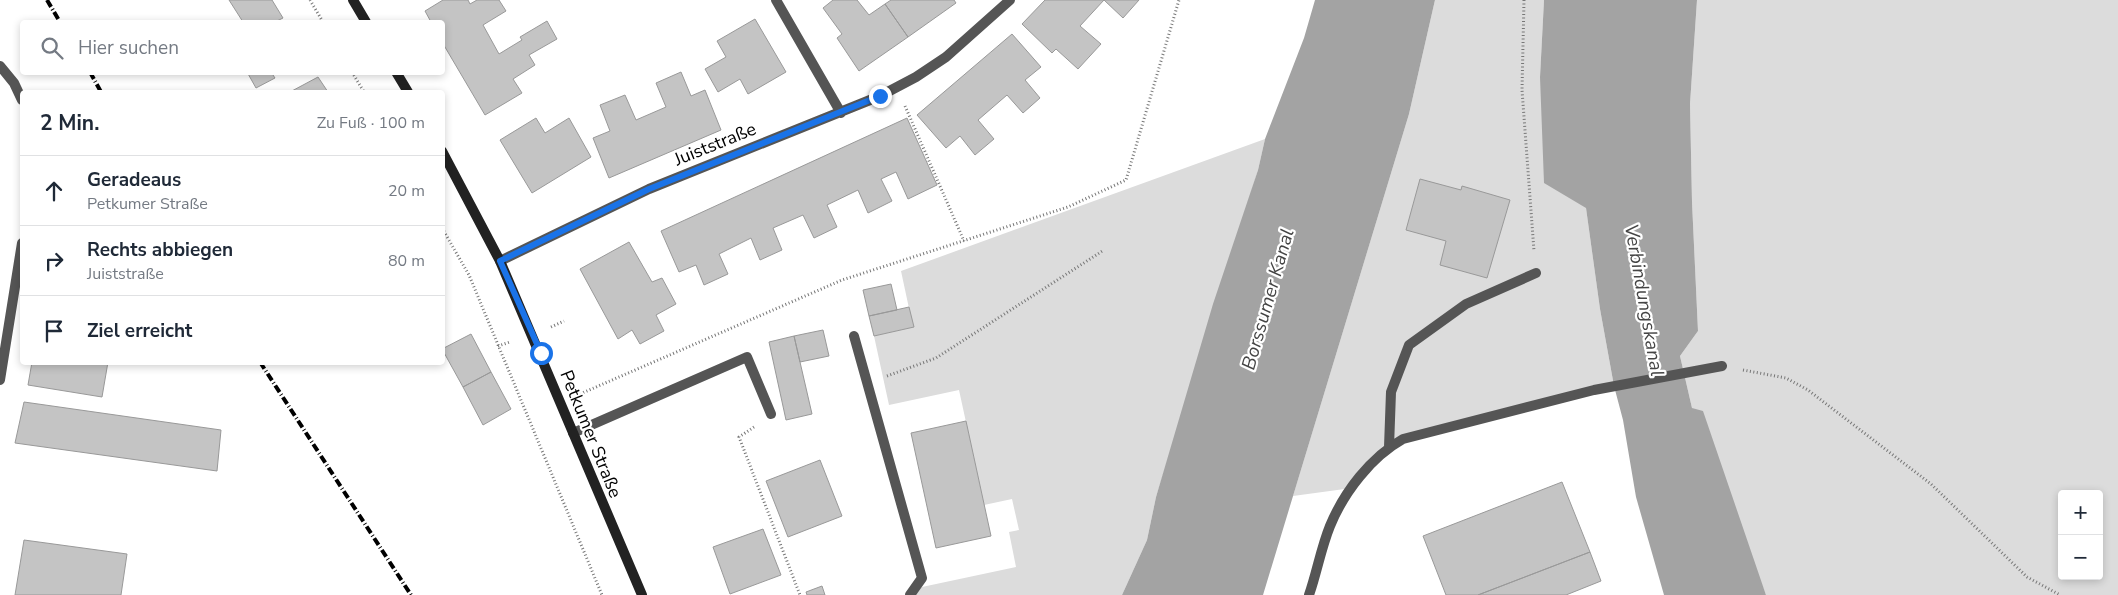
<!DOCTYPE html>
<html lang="de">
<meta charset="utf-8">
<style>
body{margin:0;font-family:"Nunito Sans",sans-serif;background:#f2f2f3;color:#1f2937}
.controls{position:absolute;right:15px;bottom:15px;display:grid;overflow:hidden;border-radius:5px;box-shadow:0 2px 8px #0003}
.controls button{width:45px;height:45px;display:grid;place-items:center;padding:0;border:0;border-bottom:1px solid #e0e1e3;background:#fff;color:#1f2937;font:25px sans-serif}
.stop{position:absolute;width:15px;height:15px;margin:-11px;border:4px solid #1a73e8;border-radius:50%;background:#fff}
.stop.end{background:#1a73e8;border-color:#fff;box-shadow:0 1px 5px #0008}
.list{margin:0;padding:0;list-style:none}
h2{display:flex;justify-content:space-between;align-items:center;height:65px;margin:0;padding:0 20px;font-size:21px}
h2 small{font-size:16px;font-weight:400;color:#747a83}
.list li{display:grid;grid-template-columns:32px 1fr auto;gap:15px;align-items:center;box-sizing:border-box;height:70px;padding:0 20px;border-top:1px solid #e0e1e3}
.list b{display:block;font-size:19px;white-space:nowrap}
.list p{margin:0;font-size:16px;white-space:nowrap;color:#747a83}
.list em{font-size:16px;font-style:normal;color:#747a83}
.icon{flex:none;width:28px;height:28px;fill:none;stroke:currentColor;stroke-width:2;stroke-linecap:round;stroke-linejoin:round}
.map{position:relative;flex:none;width:2118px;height:595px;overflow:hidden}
.search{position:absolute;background:#fff;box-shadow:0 2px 8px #0003;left:20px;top:20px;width:425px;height:55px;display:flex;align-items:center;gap:12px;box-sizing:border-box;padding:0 18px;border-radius:5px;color:#747a83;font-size:19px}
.panel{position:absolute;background:#fff;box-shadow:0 2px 8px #0003;left:20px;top:90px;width:425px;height:275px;border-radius:5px}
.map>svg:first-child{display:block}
.green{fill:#dcdcdc;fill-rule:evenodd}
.water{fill:#a3a3a3}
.building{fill:#c4c4c4;stroke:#999}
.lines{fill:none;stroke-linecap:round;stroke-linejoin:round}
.path{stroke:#777;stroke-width:3;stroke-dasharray:1 2.5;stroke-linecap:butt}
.lane{stroke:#555;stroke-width:10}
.street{stroke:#555;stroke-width:10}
.secondary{stroke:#222;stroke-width:10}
.rail{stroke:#000;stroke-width:4;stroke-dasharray:8 2.5 1 2.5;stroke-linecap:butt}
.route{stroke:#1a73e8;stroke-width:6}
.labels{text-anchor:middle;stroke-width:4.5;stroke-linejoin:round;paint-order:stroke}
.street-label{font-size:18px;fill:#000;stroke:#fff}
.water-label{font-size:19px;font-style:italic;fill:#444;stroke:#fff}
</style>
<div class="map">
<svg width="2118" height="595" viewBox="0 0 2118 595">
<rect width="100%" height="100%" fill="#fff"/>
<path class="green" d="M1435,0H1544L1540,77L1586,208L1600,309L1614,386L1403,439L1352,488L1293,496L1409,114Z
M1697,0H2118V595H1766L1692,408L1680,356L1698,331L1692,202L1690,104ZM2062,494H2099V576H2062Z
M1265,139L1258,170L1156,497L1147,540L1122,595H915L922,587L1016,567L1009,532L1019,530L1012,499L984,505L959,390L889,405L874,336L913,327L901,271Z"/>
<path class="water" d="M1315,0H1435L1409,114L1263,595H1122L1147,540L1156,497L1213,304L1258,170L1265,139L1304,38Z
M1544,0H1697L1690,104L1692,202L1698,331L1680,356L1692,408L1703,411L1766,595H1664L1636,497L1623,420L1614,386L1600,309L1586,208L1544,183L1540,77Z"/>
<path class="building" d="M229,0H272L283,18L275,22H243Z
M443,0H468L470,4L477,0H499L506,11L483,25L499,54L522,40L520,37L547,21L557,39L529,55L535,65L513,79L522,93L485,115L442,42V22H431L425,11Z
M833,0H857L869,15L885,4L908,37L859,71L837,38L842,34L823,8Z
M891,0H954L956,3L908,37L885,4Z
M1045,0H1104L1080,26L1101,44L1078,69L1056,49L1052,53L1022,24Z
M1104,0H1139L1123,18Z
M755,19L786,72L748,94L740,79L718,92L705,69L726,57L717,41Z
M1012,34L1041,67L1025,80L1040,98L1023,113L1007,95L978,120L994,139L975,155L960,136L946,148L917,115Z
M247,72H271L275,78L256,88Z
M681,72L691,96L705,90L721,130L609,178L593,138L610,131L600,105L625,95L636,120L666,107L656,83Z
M318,77L328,92H290Z
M536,118L545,133L569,118L591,157L532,193L500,140Z
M907,118L937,185L908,199L896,172L881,179L892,201L868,213L858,190L827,205L837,227L814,238L803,215L773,228L782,250L760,260L751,238L719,254L728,274L704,285L696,265L679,272L661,231Z
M1420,179L1461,190L1462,186L1510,200L1487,278L1440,265L1446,241L1406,230Z
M629,242L652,282L662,278L676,304L656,315L664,331L640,344L632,330L618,339L580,269Z
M891,284L897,310L869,316L863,290Z
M909,307L914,327L874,336L869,316Z
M823,330L829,356L800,362L794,336Z
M471,334L491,372L463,387L442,349Z
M794,336L812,414L786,420L769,342Z
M32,362H108L102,397L28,385Z
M491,372L511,409L483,425L463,387Z
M24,402L221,430L217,471L15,443Z
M966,421L991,536L936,548L911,433Z
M820,460L842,516L788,537L766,481Z
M1562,482L1590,552L1478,595H1446L1423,536Z
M763,529L781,575L730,594L713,547Z
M24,540L127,554L121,595H15Z
M1590,552L1601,581L1566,595H1478Z
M822,586L825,595H807L806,592Z"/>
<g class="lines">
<path class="path" d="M310,0L323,22
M1524,0L1522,90L1534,251
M352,72L364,92
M905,106L964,241
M442,228L469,275L602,595
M551,327L564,321
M498,346L510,342
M1743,370L1786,378L1808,390L1931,484L2027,577L2060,595
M887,376L936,358L1104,250
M580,394L842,280L1068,207L1126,180L1179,0
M754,427L739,437L800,595"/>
<path class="lane" d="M0,66L14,83L22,100
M854,336L922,578L910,595
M0,380L22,243
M573,433L747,357L771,414
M1389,447L1391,392L1409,345L1466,304L1536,273
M1309,595C1317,572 1321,548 1330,526C1344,492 1371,457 1403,439L1594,390L1722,366"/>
<path class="street" d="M776,0L841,113
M500,261L649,189L880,96L916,77L946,57L1010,0"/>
<path class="secondary" d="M353,0L366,22
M396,72L408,92
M442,151L500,261L642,595"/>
<path class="rail" d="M47,0L60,22
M90,72L101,92
M260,362L411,595"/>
</g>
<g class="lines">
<path class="route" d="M541,353L500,261L649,189L880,96"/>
</g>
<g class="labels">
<g class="street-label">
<text transform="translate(715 144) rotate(-22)" y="6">Juiststraße</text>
<text transform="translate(591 434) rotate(68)" y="6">Petkumer Straße</text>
</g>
<g class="water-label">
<text transform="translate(1267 299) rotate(-74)" y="7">Borssumer Kanal</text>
<text transform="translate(1645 300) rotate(80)" y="7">Verbindungskanal</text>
</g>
</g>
</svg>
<div class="controls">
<button>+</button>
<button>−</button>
</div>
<div class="stop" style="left:541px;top:353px"></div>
<div class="stop end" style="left:880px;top:96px"></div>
<div class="search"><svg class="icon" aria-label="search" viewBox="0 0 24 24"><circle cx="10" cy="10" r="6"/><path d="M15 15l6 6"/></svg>Hier suchen</div>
<section class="panel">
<h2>2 Min.<small>Zu Fuß · 100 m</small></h2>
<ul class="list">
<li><svg class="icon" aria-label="ahead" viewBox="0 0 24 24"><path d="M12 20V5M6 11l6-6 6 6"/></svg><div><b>Geradeaus</b><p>Petkumer Straße</p></div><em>20 m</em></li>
<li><svg class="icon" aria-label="right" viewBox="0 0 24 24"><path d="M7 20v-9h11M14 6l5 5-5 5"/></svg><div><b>Rechts abbiegen</b><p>Juiststraße</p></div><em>80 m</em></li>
<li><svg class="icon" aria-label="arrive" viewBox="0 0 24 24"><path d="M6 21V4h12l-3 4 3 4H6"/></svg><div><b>Ziel erreicht</b></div></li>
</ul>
</section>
</div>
